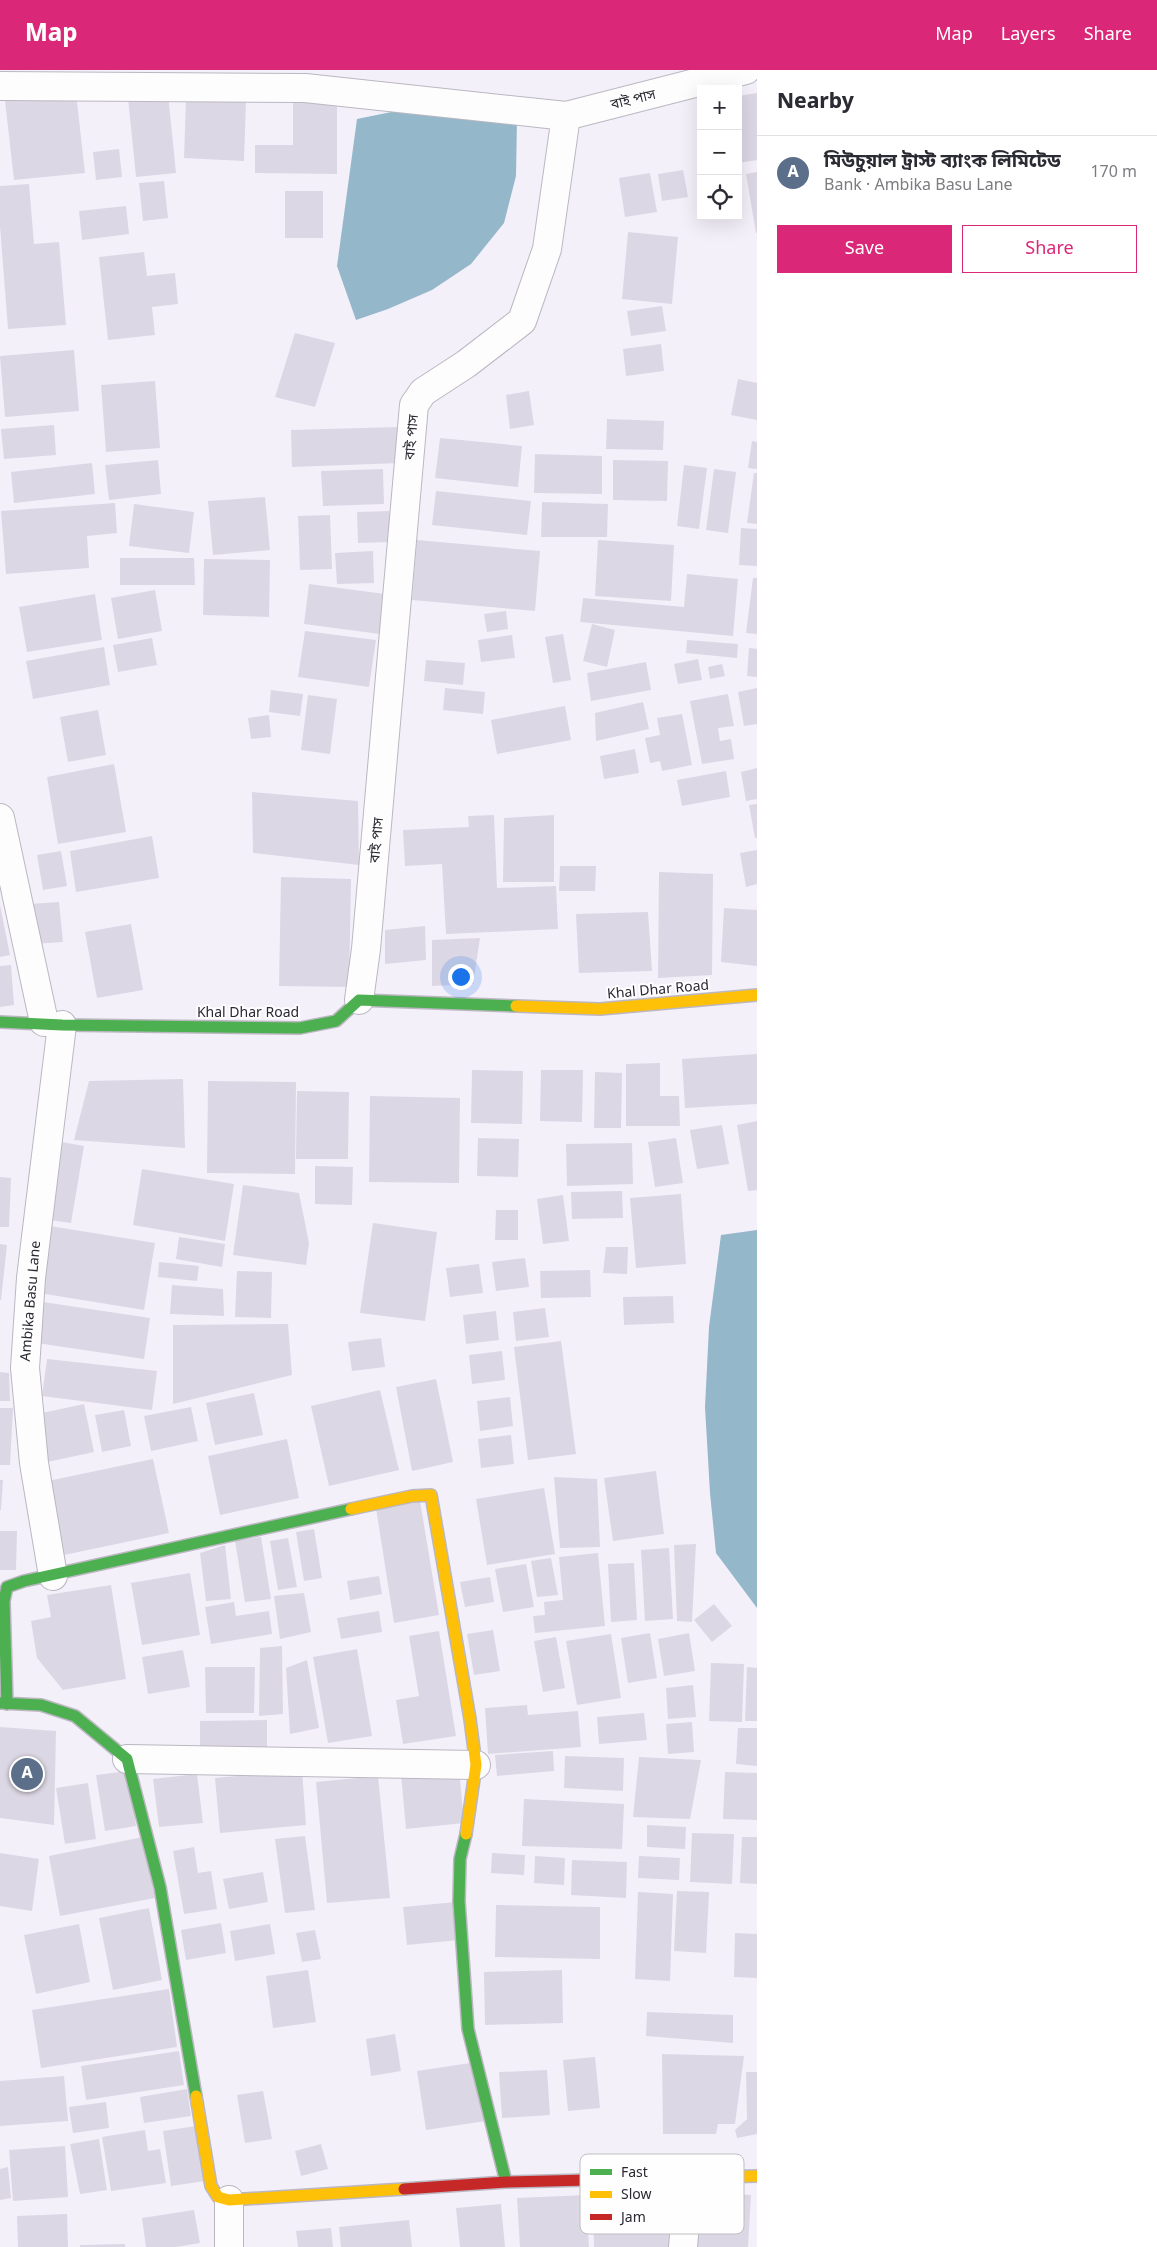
<!DOCTYPE html>
<meta charset="utf-8">
<style>
body{margin:0;font-family:Georgia,"Noto Sans Bengali",serif;background:#f2f2f3;color:#2b2b33}
.controls{position:absolute;right:15px;top:15px;display:grid;overflow:hidden;border-radius:0px;box-shadow:0 5px 20px #0002}
.controls button{width:45px;height:45px;display:grid;place-items:center;padding:0;border:0;border-bottom:1px solid #e1e1e2;background:#fff;color:#2b2b33;font:25px sans-serif}
.you{position:absolute;left:460px;top:906px;width:18px;height:18px;margin:-12px;border:4px solid #fff;border-radius:50%;background:#1a73e8;box-shadow:0 0 0 8px #1a73e833}
.badge{display:grid;place-items:center;width:32px;height:32px;border-radius:50%;background:#db2777;color:#fff;font-size:16px;font-weight:700}
.pin{position:absolute;translate:-50% -50%;border:2px solid #fff;box-shadow:0 1px 5px #0006}
.list{margin:0;padding:0;list-style:none}
h2{display:flex;justify-content:space-between;align-items:center;height:65px;margin:0;padding:0 20px;font-size:21px}
h2 small{font-size:16px;font-weight:400;color:#7c7c81}
.list li{display:grid;grid-template-columns:32px 1fr auto;gap:15px;align-items:center;box-sizing:border-box;height:75px;padding:0 20px;border-top:1px solid #e1e1e2}
.list b{display:block;font-size:19px;white-space:nowrap}
.list p{margin:0;font-size:16px;white-space:nowrap;color:#7c7c81}
.list em{font-size:16px;font-style:normal;color:#7c7c81}
.actions{display:flex;gap:10px;padding:15px 20px}
.actions a{flex:1;padding:11px 0;border:1px solid #db2777;border-radius:0px;text-align:center;font-size:18px;color:#db2777}
.actions .main{background:#db2777;color:#fff}
.icon{flex:none;width:28px;height:28px;fill:none;stroke:currentColor;stroke-width:2;stroke-linecap:round;stroke-linejoin:round}
.map{position:relative;flex:none;width:757px;height:2177px;overflow:hidden}
header{display:flex;align-items:center;gap:30px;box-sizing:border-box;height:70px;padding:0 25px;background:#db2777;color:#fff}
header strong{font-size:24px}
nav{display:flex;gap:28px;margin-inline-start:auto;font-size:18px}
main{display:flex}
aside{flex:1;background:#fff}
.map>svg:first-child{display:block}
.water{fill:#94b7c9}
.building{fill:#dcd7e4}
.lines{fill:none;stroke-linecap:round;stroke-linejoin:round}
.street-casing{stroke:#bbb7c1;stroke-width:30}
.fast-casing{stroke:#bbb7c1;stroke-width:14}
.slow-casing{stroke:#bbb7c1;stroke-width:14}
.jam-casing{stroke:#bbb7c1;stroke-width:14}
.street{stroke:#fdfdfe;stroke-width:28}
.fast{stroke:#4caf50;stroke-width:11}
.slow{stroke:#ffc107;stroke-width:11}
.jam{stroke:#c62828;stroke-width:11}
.labels{text-anchor:middle;stroke-width:4;stroke-linejoin:round;paint-order:stroke}
.street-label{font-size:14px;fill:#2c2832;stroke:#fefefe}
.key{fill:#fefefe;stroke:#bfbec1;stroke-width:1}
.key-label{font-size:14px;fill:#2c2832}
</style>
<header>
<strong>Map</strong>
<nav><a>Map</a><a>Layers</a><a>Share</a></nav>
</header>
<main>
<div class="map">
<svg width="757" height="2177" viewBox="0 0 757 2177">
<rect width="100%" height="100%" fill="#f4f0fa"/>
<path class="water" d="M411,38L517,48L516,106L504,153L471,194L432,220L388,239L356,250L337,196L357,49Z
M757,1160V1538L716,1483L710,1423L705,1337L709,1257L721,1165Z"/>
<path class="building" d="M76,23L85,103L14,110L5,31Z
M757,23V90L738,93V26Z
M168,24L176,103L136,107L128,28Z
M293,28L337,29V104L255,103V75H293Z
M186,29L246,31L244,91L184,88Z
M119,79L122,107L96,110L93,82Z
M683,100L688,127L662,131L658,104Z
M757,102V163H756L746,104Z
M650,103L657,142L625,147L619,108Z
M164,111L168,148L143,151L139,113Z
M29,114L34,174L59,172L66,255L8,259L0,156V116Z
M285,121H323V168H285Z
M126,136L129,164L82,170L79,141Z
M628,162L678,167L672,234L622,229Z
M144,182L147,206L175,203L178,234L152,237L155,265L108,270L99,187Z
M662,236L666,261L631,266L627,241Z
M295,263L335,273L315,337L275,327Z
M661,274L664,301L626,306L623,279Z
M74,280L79,341L5,347L0,286Z
M738,309L757,313V350L731,345Z
M155,311L160,378L106,382L101,315Z
M529,321L534,355L510,359L506,325Z
M607,349L664,351L663,380L606,379Z
M54,355L56,385L4,389L1,359Z
M398,357L400,393L292,397L291,360Z
M440,368L522,376L518,417L435,408Z
M752,371L757,372V399L748,398Z
M535,384L602,386V424L534,423Z
M158,390L161,424L109,430L105,395Z
M613,390L668,391L667,431L613,430Z
M92,393L95,424L14,433L11,402Z
M684,395L707,398L699,459L677,456Z
M383,399L384,434L323,436L321,401Z
M714,399L736,402L728,463L706,460Z
M754,403H757V454L747,453Z
M436,421L531,431L527,465L432,455Z
M265,427L270,480L213,485L208,431Z
M542,432L608,434L607,467H541Z
M115,433L117,463L87,466L89,498L6,504L1,441Z
M134,434L194,442L189,483L129,476Z
M389,441L390,472L358,473L357,442Z
M330,445L332,499L300,500L298,446Z
M741,458L757,459V496L739,495Z
M417,470L540,481L535,541L412,530Z
M598,470L674,475L671,531L595,526Z
M373,481L374,513L337,514L335,483Z
M120,488H194L195,515H120Z
M204,489L270,490L269,547L203,545Z
M687,504L738,509L733,566L580,552L583,528L684,537Z
M753,508H757V564L746,563Z
M309,514L385,524L380,564L304,554Z
M155,520L162,561L118,569L111,528Z
M95,524L102,570L27,582L19,537Z
M506,541L508,559L487,562L484,544Z
M592,554L615,560L607,597L583,591Z
M305,561L376,570L369,617L298,607Z
M563,564L571,610L553,613L545,567Z
M512,565L515,588L481,592L478,570Z
M152,568L157,595L118,602L113,575Z
M687,570L738,574L737,588L686,583Z
M104,577L110,615L33,629L26,591Z
M749,578L757,579V607L747,606Z
M698,589L702,610L678,614L674,594Z
M426,590L465,593L463,615L424,611Z
M646,592L651,620L591,631L587,603Z
M722,594L725,606L710,609L708,597Z
M445,618L485,622L483,644L443,640Z
M757,618V654L744,656L738,622Z
M271,620L303,624L300,646L269,642Z
M728,624L734,656L718,658L720,671L731,669L734,689L702,694L690,631Z
M308,625L337,629L330,684L301,680Z
M643,632L649,659L596,671L595,643Z
M565,636L571,670L497,684L491,650Z
M98,640L106,685L68,692L60,647Z
M682,644L692,695L662,701L660,691L650,693L645,668L660,665L657,648Z
M269,645L271,667L251,669L248,648Z
M635,679L639,703L604,709L600,686Z
M114,694L126,762L58,774L47,707Z
M757,698V729L746,731L741,702Z
M726,701L730,727L682,736L677,710Z
M252,722L358,731L359,795L253,783Z
M757,734V768H755L749,735Z
M494,745L497,818L556,816L558,859L446,864L442,794L405,796L403,760L469,757L468,746Z
M554,745V812H503L504,748Z
M152,766L159,808L76,822L70,781Z
M757,780V814L746,817L740,783Z
M61,781L67,816L43,820L37,785Z
M560,796H596L595,821H559Z
M659,802L713,804L712,905L658,908Z
M281,807L351,809L349,917L279,916Z
M59,832L63,872L34,874L30,834Z
M0,835L10,885L0,887Z
M724,838L757,840V896L721,892Z
M648,842L652,901L579,903L576,844Z
M131,854L143,920L97,928L85,862Z
M425,856L426,890L385,894V860Z
M480,868L473,914L432,916V870Z
M11,895L14,935L0,937V896Z
M757,984V1034L685,1038L682,989Z
M660,993V1026H679L680,1056H626V994Z
M472,1000L523,1001L522,1054L471,1053Z
M541,1000H583L582,1052L540,1051Z
M595,1002L622,1003L621,1058H594Z
M183,1009L185,1078L74,1070L89,1011Z
M208,1011L296,1012L295,1104L207,1103Z
M297,1021L349,1022L348,1089H296Z
M370,1026L460,1028L459,1113L369,1112Z
M757,1051V1120L748,1121L737,1055Z
M722,1055L729,1094L697,1099L690,1060Z
M478,1068L519,1069L518,1107L477,1106Z
M676,1068L683,1113L655,1117L648,1072Z
M56,1071L84,1076L71,1153L43,1149Z
M632,1073L633,1114L567,1116L566,1074Z
M315,1096L353,1097L352,1135L315,1134Z
M142,1099L234,1114L225,1171L133,1155Z
M0,1107L11,1108L9,1157H0Z
M243,1115L299,1123L309,1173L306,1195L233,1185Z
M622,1121L623,1148L572,1149L571,1122Z
M681,1124L686,1194L636,1198L630,1128Z
M563,1125L569,1171L543,1174L537,1129Z
M496,1140H518V1170H495Z
M373,1153L437,1162L425,1251L360,1243Z
M50,1156L155,1173L144,1240L39,1223Z
M179,1167L225,1174L222,1197L176,1189Z
M0,1174L7,1175L1,1230H0Z
M606,1177H628L627,1204L603,1203Z
M525,1188L529,1217L496,1221L492,1192Z
M159,1192L199,1196L197,1211L158,1207Z
M479,1194L483,1223L450,1227L446,1198Z
M590,1200L591,1227L541,1228L540,1201Z
M237,1201L272,1202L271,1248L235,1247Z
M172,1215L223,1219L224,1246L170,1244Z
M673,1226L674,1253L624,1255L623,1227Z
M43,1232L150,1248L144,1289L37,1273Z
M545,1238L549,1267L516,1271L513,1242Z
M496,1241L499,1270L466,1274L463,1245Z
M288,1254L292,1305L173,1334V1255Z
M381,1268L385,1297L352,1301L348,1272Z
M561,1271L576,1384L528,1390L514,1277Z
M502,1281L505,1310L472,1314L469,1285Z
M47,1289L157,1301L152,1340L42,1326Z
M0,1302L9,1303L10,1331H0Z
M436,1309L453,1392L412,1401L396,1317Z
M380,1320L399,1400L329,1416L311,1336Z
M254,1323L263,1365L215,1375L206,1333Z
M510,1327L513,1356L480,1361L477,1331Z
M84,1334L94,1382L43,1393L33,1345Z
M191,1337L198,1371L151,1381L144,1346Z
M0,1338H13L10,1395H0Z
M124,1340L131,1376L102,1382L95,1345Z
M511,1365L514,1394L481,1398L478,1369Z
M287,1369L299,1428L220,1445L208,1386Z
M153,1389L169,1463L64,1485L48,1411Z
M656,1401L664,1464L613,1471L604,1408Z
M554,1407L597,1409L600,1477L560,1478Z
M0,1410H3L1,1440H0Z
M544,1418L555,1484L487,1495L476,1429Z
M420,1431L439,1545L394,1553L376,1438Z
M314,1459L322,1508L304,1511L296,1462Z
M0,1461H17L16,1500H0Z
M261,1467L271,1529L245,1532L235,1471Z
M288,1468L297,1517L278,1520L270,1471Z
M696,1474L692,1552L677,1551L674,1475Z
M225,1475L231,1529L206,1531L200,1483Z
M669,1478L673,1549L645,1551L641,1480Z
M598,1483L605,1556L535,1563L533,1546L545,1545L544,1532L563,1530L559,1487Z
M551,1488L558,1525L537,1527L531,1491Z
M634,1493L637,1550L611,1552L608,1494Z
M526,1494L534,1537L503,1542L495,1499Z
M190,1503L200,1565L142,1575L131,1513Z
M379,1506L382,1524L350,1530L347,1511Z
M490,1507L494,1532L465,1537L460,1512Z
M111,1515L126,1609L63,1620L37,1588L31,1551L51,1547L47,1525Z
M304,1523L311,1562L280,1569L274,1526Z
M234,1532L236,1546L269,1541L272,1564L211,1574L205,1537Z
M714,1534L732,1556L712,1572L694,1550Z
M379,1541L382,1562L341,1569L337,1548Z
M493,1560L500,1601L474,1605L467,1564Z
M439,1561L456,1666L403,1674L396,1630L419,1626L409,1566Z
M650,1563L657,1608L628,1613L621,1568Z
M689,1563L695,1601L664,1606L658,1569Z
M611,1564L621,1628L577,1635L566,1571Z
M556,1567L565,1618L543,1622L534,1571Z
M282,1576L283,1644L259,1646L260,1578Z
M357,1579L372,1666L328,1673L313,1587Z
M183,1580L190,1617L148,1624L142,1587Z
M307,1590L319,1658L290,1664L286,1598Z
M711,1593L744,1594L742,1652L709,1651Z
M205,1597H255L254,1643H206Z
M747,1597L757,1598V1651H745Z
M693,1615L696,1647L668,1649L666,1618Z
M527,1635L528,1645L578,1641L581,1677L488,1684L485,1638Z
M644,1643L647,1670L599,1674L597,1647Z
M267,1650V1679L200,1680V1651Z
M692,1652L694,1682L668,1684L666,1654Z
M0,1657L56,1661L54,1755L0,1748Z
M738,1658H757V1696L736,1694Z
M553,1681L554,1701L497,1706L495,1685Z
M565,1686L624,1688L623,1721L564,1718Z
M639,1687L701,1690L690,1749L633,1747Z
M459,1699L464,1753L406,1759L401,1704Z
M302,1700L306,1755L220,1763L215,1708Z
M128,1701L136,1756L105,1761L96,1705Z
M725,1702L757,1703V1750L723,1749Z
M197,1704L203,1753L159,1757L153,1709Z
M378,1706L390,1828L327,1833L316,1712Z
M88,1713L96,1769L65,1774L56,1718Z
M524,1729L624,1734L622,1779L522,1776Z
M647,1755L686,1757L685,1779L647,1777Z
M692,1763L734,1764L732,1814L690,1812Z
M305,1766L315,1840L285,1843L275,1769Z
M143,1767L155,1828L60,1846L49,1786Z
M742,1767H757V1814L740,1813Z
M194,1777L198,1803L211,1801L217,1839L184,1844L173,1781Z
M0,1783L39,1789L32,1841L0,1836Z
M492,1783L525,1785L524,1805L491,1803Z
M535,1786L565,1788L564,1815L534,1813Z
M639,1786L680,1788L679,1810L638,1808Z
M572,1790L627,1792L626,1828L571,1825Z
M263,1802L268,1832L229,1839L223,1809Z
M677,1821L709,1822L706,1883L674,1881Z
M638,1822L673,1824L670,1911L635,1909Z
M456,1832L459,1870L407,1875L403,1837Z
M496,1835L600,1837V1889L495,1887Z
M149,1838L162,1910L113,1920L99,1848Z
M221,1853L226,1883L186,1890L181,1860Z
M79,1854L90,1912L36,1924L24,1865Z
M270,1854L275,1884L235,1891L230,1861Z
M315,1860L321,1889L302,1892L296,1863Z
M735,1863L757,1864V1908L734,1907Z
M308,1900L316,1952L273,1958L266,1906Z
M562,1900L563,1953L485,1955L484,1902Z
M169,1919L177,1977L41,1998L32,1940Z
M647,1942L733,1945V1973L646,1966Z
M395,1964L401,2001L371,2006L366,1969Z
M179,1981L184,2015L86,2030L81,1996Z
M662,1984L744,1986L735,2054H718L716,2064H663Z
M595,1987L600,2038L568,2041L563,1990Z
M477,1992L486,2051L426,2060L417,2001Z
M547,2000L550,2045L502,2048L499,2002Z
M746,2002H757V2064L737,2068L735,2060L747,2049Z
M64,2006L68,2051L0,2056V2011Z
M187,2019L191,2046L144,2053L140,2027Z
M263,2021L272,2069L245,2073L237,2025Z
M106,2032L109,2058L73,2063L69,2037Z
M196,2056L205,2111L171,2116L163,2061Z
M145,2060L148,2081L160,2079L166,2113L111,2121L102,2067Z
M99,2069L107,2120L80,2124L70,2074Z
M321,2074L328,2099L301,2106L295,2081Z
M65,2076L68,2127L13,2131L9,2080Z
M8,2097L11,2128L0,2130V2099Z
M698,2123L751,2125L748,2177H696Z
M586,2125L589,2177H520L517,2128Z
M676,2130L677,2177H594L593,2132Z
M501,2134L505,2177H460L456,2138Z
M194,2140L200,2173L176,2177H146L142,2148Z
M67,2144L68,2177H18L17,2146Z
M409,2150L412,2177H341L339,2157Z
M331,2158L333,2177H298L296,2161Z
M125,2174V2177H80V2175Z"/>
<g class="lines">
<defs>
<path id="street" d="M0,16L305,18L566,46
M0,748L44,952
M359,930L366,879L414,335L423,322L466,294L522,251L547,179L566,46L746,0
M53,1506L34,1393L25,1298L31,1208L62,955
M127,1689L476,1695
M229,2177V2130
M683,2177L689,2107"/>
<path id="fast" d="M0,952L62,955L300,958L336,951L359,930L516,936
M0,1633L41,1635L75,1646L127,1689L160,1817L196,2026
M7,1634L4,1531L7,1517L24,1511L351,1439
M466,1764L460,1789L459,1831L468,1959L506,2112"/>
<path id="slow" d="M516,936L600,939L757,925
M351,1439L412,1426L431,1425L470,1649L476,1695L466,1764
M196,2026L211,2116L218,2127L229,2130L404,2119
M629,2109L757,2106"/>
<path id="jam" d="M404,2119L506,2112L629,2109"/>
</defs>
<use href="#street" class="street-casing"/>
<use href="#fast" class="fast-casing"/>
<use href="#slow" class="slow-casing"/>
<use href="#jam" class="jam-casing"/>
<use href="#street" class="street"/>
<use href="#fast" class="fast"/>
<use href="#slow" class="slow"/>
<use href="#jam" class="jam"/>
</g>
<g class="labels">
<g class="street-label">
<text transform="translate(633 29) rotate(-14)" y="5">বাই পাস</text>
<text transform="translate(411 367) rotate(-85)" y="5">বাই পাস</text>
<text transform="translate(376 770) rotate(-85)" y="5">বাই পাস</text>
<text transform="translate(658 919) rotate(-5)" y="5">Khal Dhar Road</text>
<text x="248" y="947">Khal Dhar Road</text>
<text transform="translate(30 1231) rotate(-85)" y="5">Ambika Basu Lane</text>
</g>
</g>
<rect x="580" y="2084" width="164" height="80" rx="8" class="key"/>
<rect x="590" y="2099" width="22" height="6" fill="#4caf50"/>
<rect x="590" y="2121" width="22" height="7" fill="#ffc107"/>
<rect x="590" y="2144" width="22" height="6" fill="#c62828"/>
<g class="key-label">
<text x="621" y="2107">Fast</text>
<text x="621" y="2129">Slow</text>
<text x="621" y="2152">Jam</text>
</g>
</svg>
<div class="controls">
<button>+</button>
<button>−</button>
<button><svg class="icon" aria-label="locate" viewBox="0 0 24 24"><circle cx="12" cy="12" r="6"/><path d="M12 2v4M12 18v4M2 12h4M18 12h4"/></svg></button>
</div>
<div class="you"></div>
<div class="pin badge" style="left:27px;top:1704px;background:#5c6f8a">A</div>
</div>
<aside>
<h2>Nearby<small></small></h2>
<ul class="list">
<li><span class="badge" style="background:#5c6f8a">A</span><div><b>মিউচুয়াল ট্রাস্ট ব্যাংক লিমিটেড</b><p>Bank · Ambika Basu Lane</p></div><em>170 m</em></li>
</ul>
<div class="actions"><a class="main">Save</a><a>Share</a></div>
</aside>
</main>
